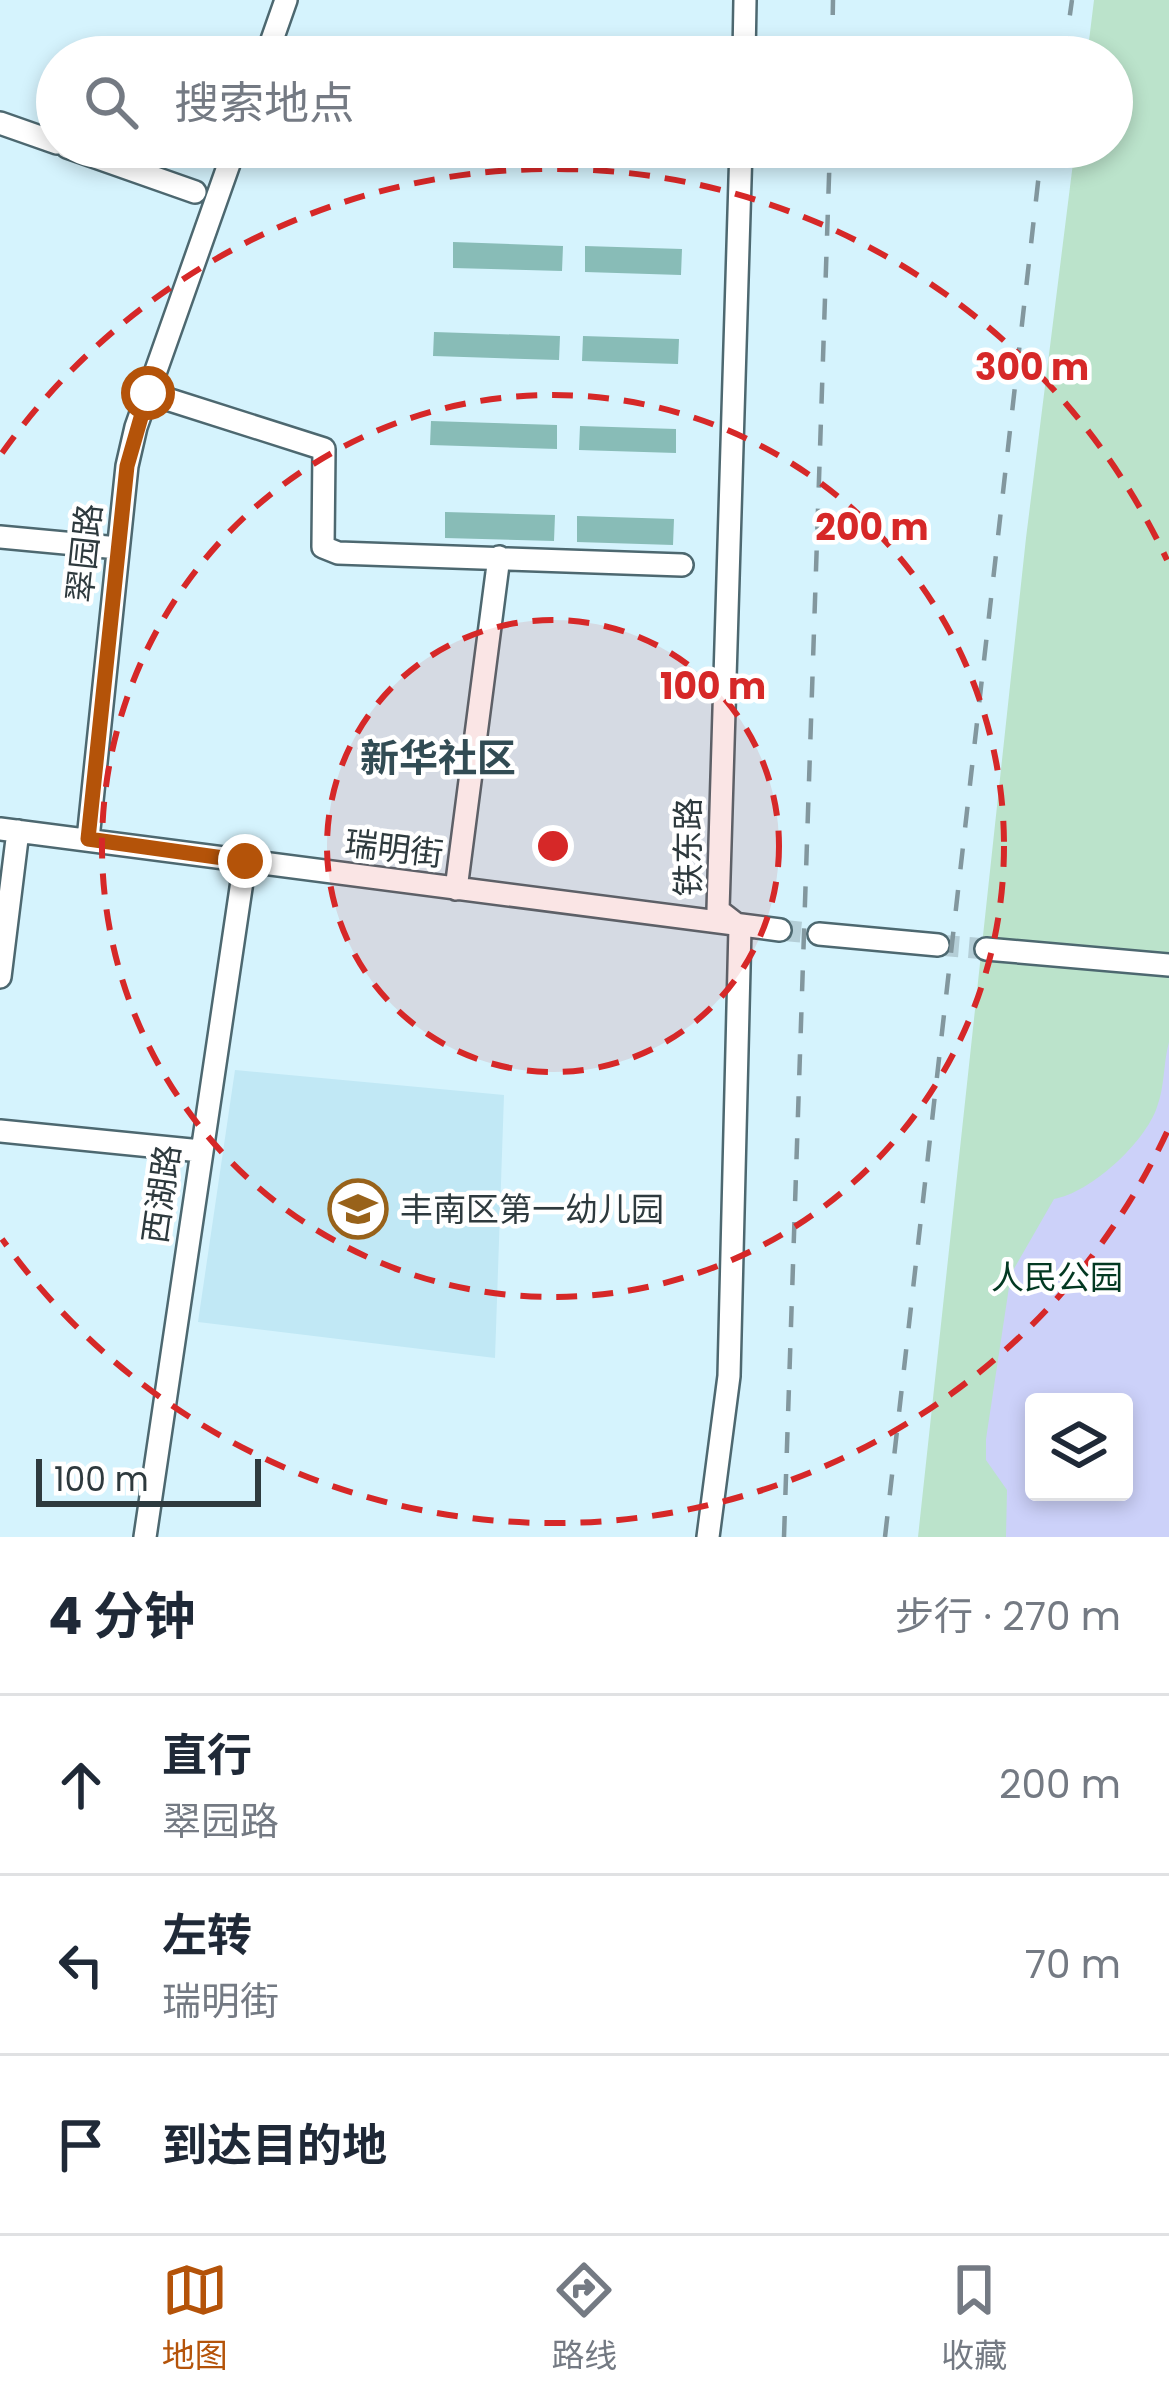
<!DOCTYPE html>
<html lang="zh">
<meta charset="utf-8">
<style>
body{margin:0;font-family:Poppins,"Noto Sans SC",sans-serif;background:#f2f2f3;color:#1f2937}
.controls{position:absolute;right:36px;bottom:36px;display:grid;overflow:hidden;border-radius:12px;box-shadow:0 6px 18px #0003}
.controls button{width:108px;height:108px;display:grid;place-items:center;padding:0;border:0;border-bottom:3px solid #e0e1e3;background:#fff;color:#1f2937;font:60px sans-serif}
.scale{position:absolute;left:36px;bottom:30px;width:225px;box-sizing:border-box;padding-left:12px;border:6px solid #2e3a3e;border-top:0;font-size:33px;line-height:42px;white-space:nowrap;color:#2e3a3e;-webkit-text-stroke:9px #fff;paint-order:stroke}
.stop{position:absolute;width:36px;height:36px;margin:-27px;border:9px solid #b45309;border-radius:50%;background:#fff}
.stop.end{background:#b45309;border-color:#fff;box-shadow:0 3px 12px #0008}
.list{margin:0;padding:0;list-style:none}
h2{display:flex;justify-content:space-between;align-items:center;height:156px;margin:0;padding:0 48px;font-size:51px}
h2 small{font-size:39px;font-weight:400;color:#747a83}
.list li{display:grid;grid-template-columns:78px 1fr auto;gap:36px;align-items:center;box-sizing:border-box;height:180px;padding:0 48px;border-top:3px solid #e0e1e3}
.list b{display:block;font-size:45px;white-space:nowrap}
.list p{margin:0;font-size:39px;white-space:nowrap;color:#747a83}
.list em{font-size:39px;font-style:normal;color:#747a83}
.icon{flex:none;width:66px;height:66px;fill:none;stroke:currentColor;stroke-width:2;stroke-linecap:round;stroke-linejoin:round}
.map{position:relative;flex:none;width:1169px;height:1537px;overflow:hidden}
.search{position:absolute;background:#fff;box-shadow:0 6px 18px #0003;left:36px;right:36px;top:36px;height:132px;display:flex;align-items:center;gap:30px;box-sizing:border-box;padding:0 42px;border-radius:66px;color:#747a83;font-size:45px}
.sheet{height:696px;background:#fff}
nav{display:flex;justify-content:space-around;align-items:center;box-sizing:border-box;height:168px;border-top:3px solid #e0e1e3;background:#fff;font-size:33px;color:#747a83}
nav a{display:grid;justify-items:center;gap:6px}
nav .on{color:#b45309}
.map>svg:first-child{display:block}
.built{fill:#c1e8f5}
.green{fill:#bbe3cb;fill-rule:evenodd}
.water{fill:#ccd1f9;fill-rule:evenodd}
.building{fill:#88bcb7}
.lines{fill:none;stroke-linecap:round;stroke-linejoin:round}
.minor-tunnel{stroke:#b4ced7;stroke-width:21;stroke-dasharray:21 10;stroke-linecap:butt}
.minor-casing{stroke:#4d6870;stroke-width:26}
.minor{stroke:#fff;stroke-width:21}
.rail{stroke:#82979e;stroke-width:4.5;stroke-dasharray:21 21;stroke-linecap:butt}
.route{stroke:#b45309;stroke-width:15}
.ring{fill:none;stroke:#d62828;stroke-width:6;stroke-dasharray:21 15}
.labels{text-anchor:middle;stroke-width:9;stroke-linejoin:round;paint-order:stroke}
.street-label{font-size:33px;fill:#2e3a3e;stroke:#fff}
.poi-label{font-size:33px;fill:#2e3a3e;stroke:#fff;text-anchor:start}
.park-label{font-size:33px;fill:#033922;stroke:#fff}
.quarter-label{font-size:39px;font-weight:bold;fill:#324c54;stroke:#fff}
.centre{fill:#d62828;stroke:#fff;stroke-width:6}
.ring-label{font-size:36px;text-anchor:middle;font-weight:bold;fill:#d62828;stroke:#fff;stroke-width:9;stroke-linejoin:round;paint-order:stroke}
</style>
<div class="map">
<svg width="1169" height="1537" viewBox="0 0 1169 1537">
<rect width="100%" height="100%" fill="#d5f3fd"/>
<path class="built" d="M235,1070L504,1095L495,1358L198,1322Z"/>
<path class="green" d="M1094,0H1169V1537H918L1026,538L1075,147H1112V57H1087ZM1034,1402H1124V1492H1034Z"/>
<path class="water" d="M1169,1042V1537H1006L1007,1490L986,1460V1439L1011,1274L1054,1199C1090,1193 1145,1143 1157,1107C1165,1086 1163,1064 1169,1042ZM1034,1402H1124V1492H1034Z"/>
<path class="building" d="M453,242L563,246L562,271L453,268Z
M585,246L682,249L681,275L585,272Z
M434,332L560,336L559,360L433,356Z
M583,336L679,339L678,364L582,361Z
M431,421L557,425V449L430,445Z
M580,426L676,429V453L579,450Z
M445,512L555,515L554,541L445,538Z
M577,516L674,519L673,545L577,542Z"/>
<g class="lines">
<path class="minor-tunnel" d="M780,930L819,934
M938,945L986,949"/>
<defs>
<path id="minor" d="M266,57L286,0
M744,57L745,0
M0,123L57,143
M67,147L195,192
M148,393L324,449L323,547L338,553L682,565
M0,537L118,548
M0,829L780,930
M88,839L127,466L136,427L235,147
M456,889L499,557
M819,934L938,945
M986,949L1169,965
M0,977L18,831
M0,1131L201,1151
M145,1537L245,861
M708,1537L729,1376L740,927L718,910L741,147"/>
</defs>
<use href="#minor" class="minor-casing"/>
<use href="#minor" class="minor"/>
<path class="rail" d="M832,57L833,0
M1064,57L1072,0
M784,1537L830,147
M885,1537L1042,147"/>
</g>
<g class="lines">
<path class="route" d="M148,393L127,466L88,839L245,861"/>
</g>
<circle cx="553" cy="846" r="226" fill="#d62828" fill-opacity=".12"/>
<g class="ring">
<circle cx="553" cy="846" r="226"/>
<circle cx="553" cy="846" r="451"/>
<path d="M1167 1132A677 677 0 0 1 2 1239M2 453A677 677 0 0 1 1167 560"/>
</g>
<defs>
<symbol id="school-ring" viewBox="-11 -11 22 22"><circle r="9.5" fill="#fff" stroke="#98621a" stroke-width="1.5"/><path d="M0-5L7-2L0 1L-7-2ZM-4 1L0 2.5L4 1V4Q0 6-4 4Z" fill="#98621a"/></symbol>
</defs>
<g fill-rule="evenodd">
<use href="#school-ring" x="325" y="1176" width="66" height="66"/>
</g>
<g class="labels">
<g class="street-label">
<text transform="translate(84 553) rotate(-84)" y="12">翠园路</text>
<text transform="translate(688 847) rotate(-90)" y="12">铁东路</text>
<text transform="translate(394 848) rotate(7)" y="12">瑞明街</text>
<text transform="translate(161 1194) rotate(-82)" y="12">西湖路</text>
</g>
<g class="poi-label">
<text x="400" y="1221">丰南区第一幼儿园</text>
</g>
<g class="park-label">
<text x="1057" y="1289">人民公园</text>
</g>
<g class="quarter-label">
<text x="438" y="772">新华社区</text>
</g>
</g>
<circle cx="553" cy="846" r="18" class="centre"/>
<g class="ring-label">
<text x="1032" y="380">300 m</text>
<text x="872" y="540">200 m</text>
<text x="713" y="699">100 m</text>
</g>
</svg>
<div class="controls">
<button><svg class="icon" aria-label="layers" viewBox="0 0 24 24"><path d="M12 4l9 5-9 5-9-5zM3 14l9 5 9-5"/></svg></button>
</div>
<div class="scale">100 m</div>
<div class="stop" style="left:148px;top:393px"></div>
<div class="stop end" style="left:245px;top:861px"></div>
<div class="search"><svg class="icon" aria-label="search" viewBox="0 0 24 24"><circle cx="10" cy="10" r="6"/><path d="M15 15l6 6"/></svg>搜索地点</div>
</div>
<section class="sheet">
<h2>4 分钟<small>步行 · 270 m</small></h2>
<ul class="list">
<li><svg class="icon" aria-label="ahead" viewBox="0 0 24 24"><path d="M12 20V5M6 11l6-6 6 6"/></svg><div><b>直行</b><p>翠园路</p></div><em>200 m</em></li>
<li><svg class="icon" aria-label="left" viewBox="0 0 24 24"><path d="M17 20v-9H6M10 6l-5 5 5 5"/></svg><div><b>左转</b><p>瑞明街</p></div><em>70 m</em></li>
<li><svg class="icon" aria-label="arrive" viewBox="0 0 24 24"><path d="M6 21V4h12l-3 4 3 4H6"/></svg><div><b>到达目的地</b></div></li>
</ul>
</section>
<nav>
<a class="on"><svg class="icon" aria-label="map" viewBox="0 0 24 24"><path d="M3 6l6-2 6 2 6-2v14l-6 2-6-2-6 2zM9 4v14M15 6v14"/></svg>地图</a>
<a><svg class="icon" aria-label="directions" viewBox="0 0 24 24"><path d="M12 3l9 9-9 9-9-9zM9 14v-3h6M13 9l2 2-2 2"/></svg>路线</a>
<a><svg class="icon" aria-label="saved" viewBox="0 0 24 24"><path d="M7 4h10v16l-5-4-5 4z"/></svg>收藏</a>
</nav>
